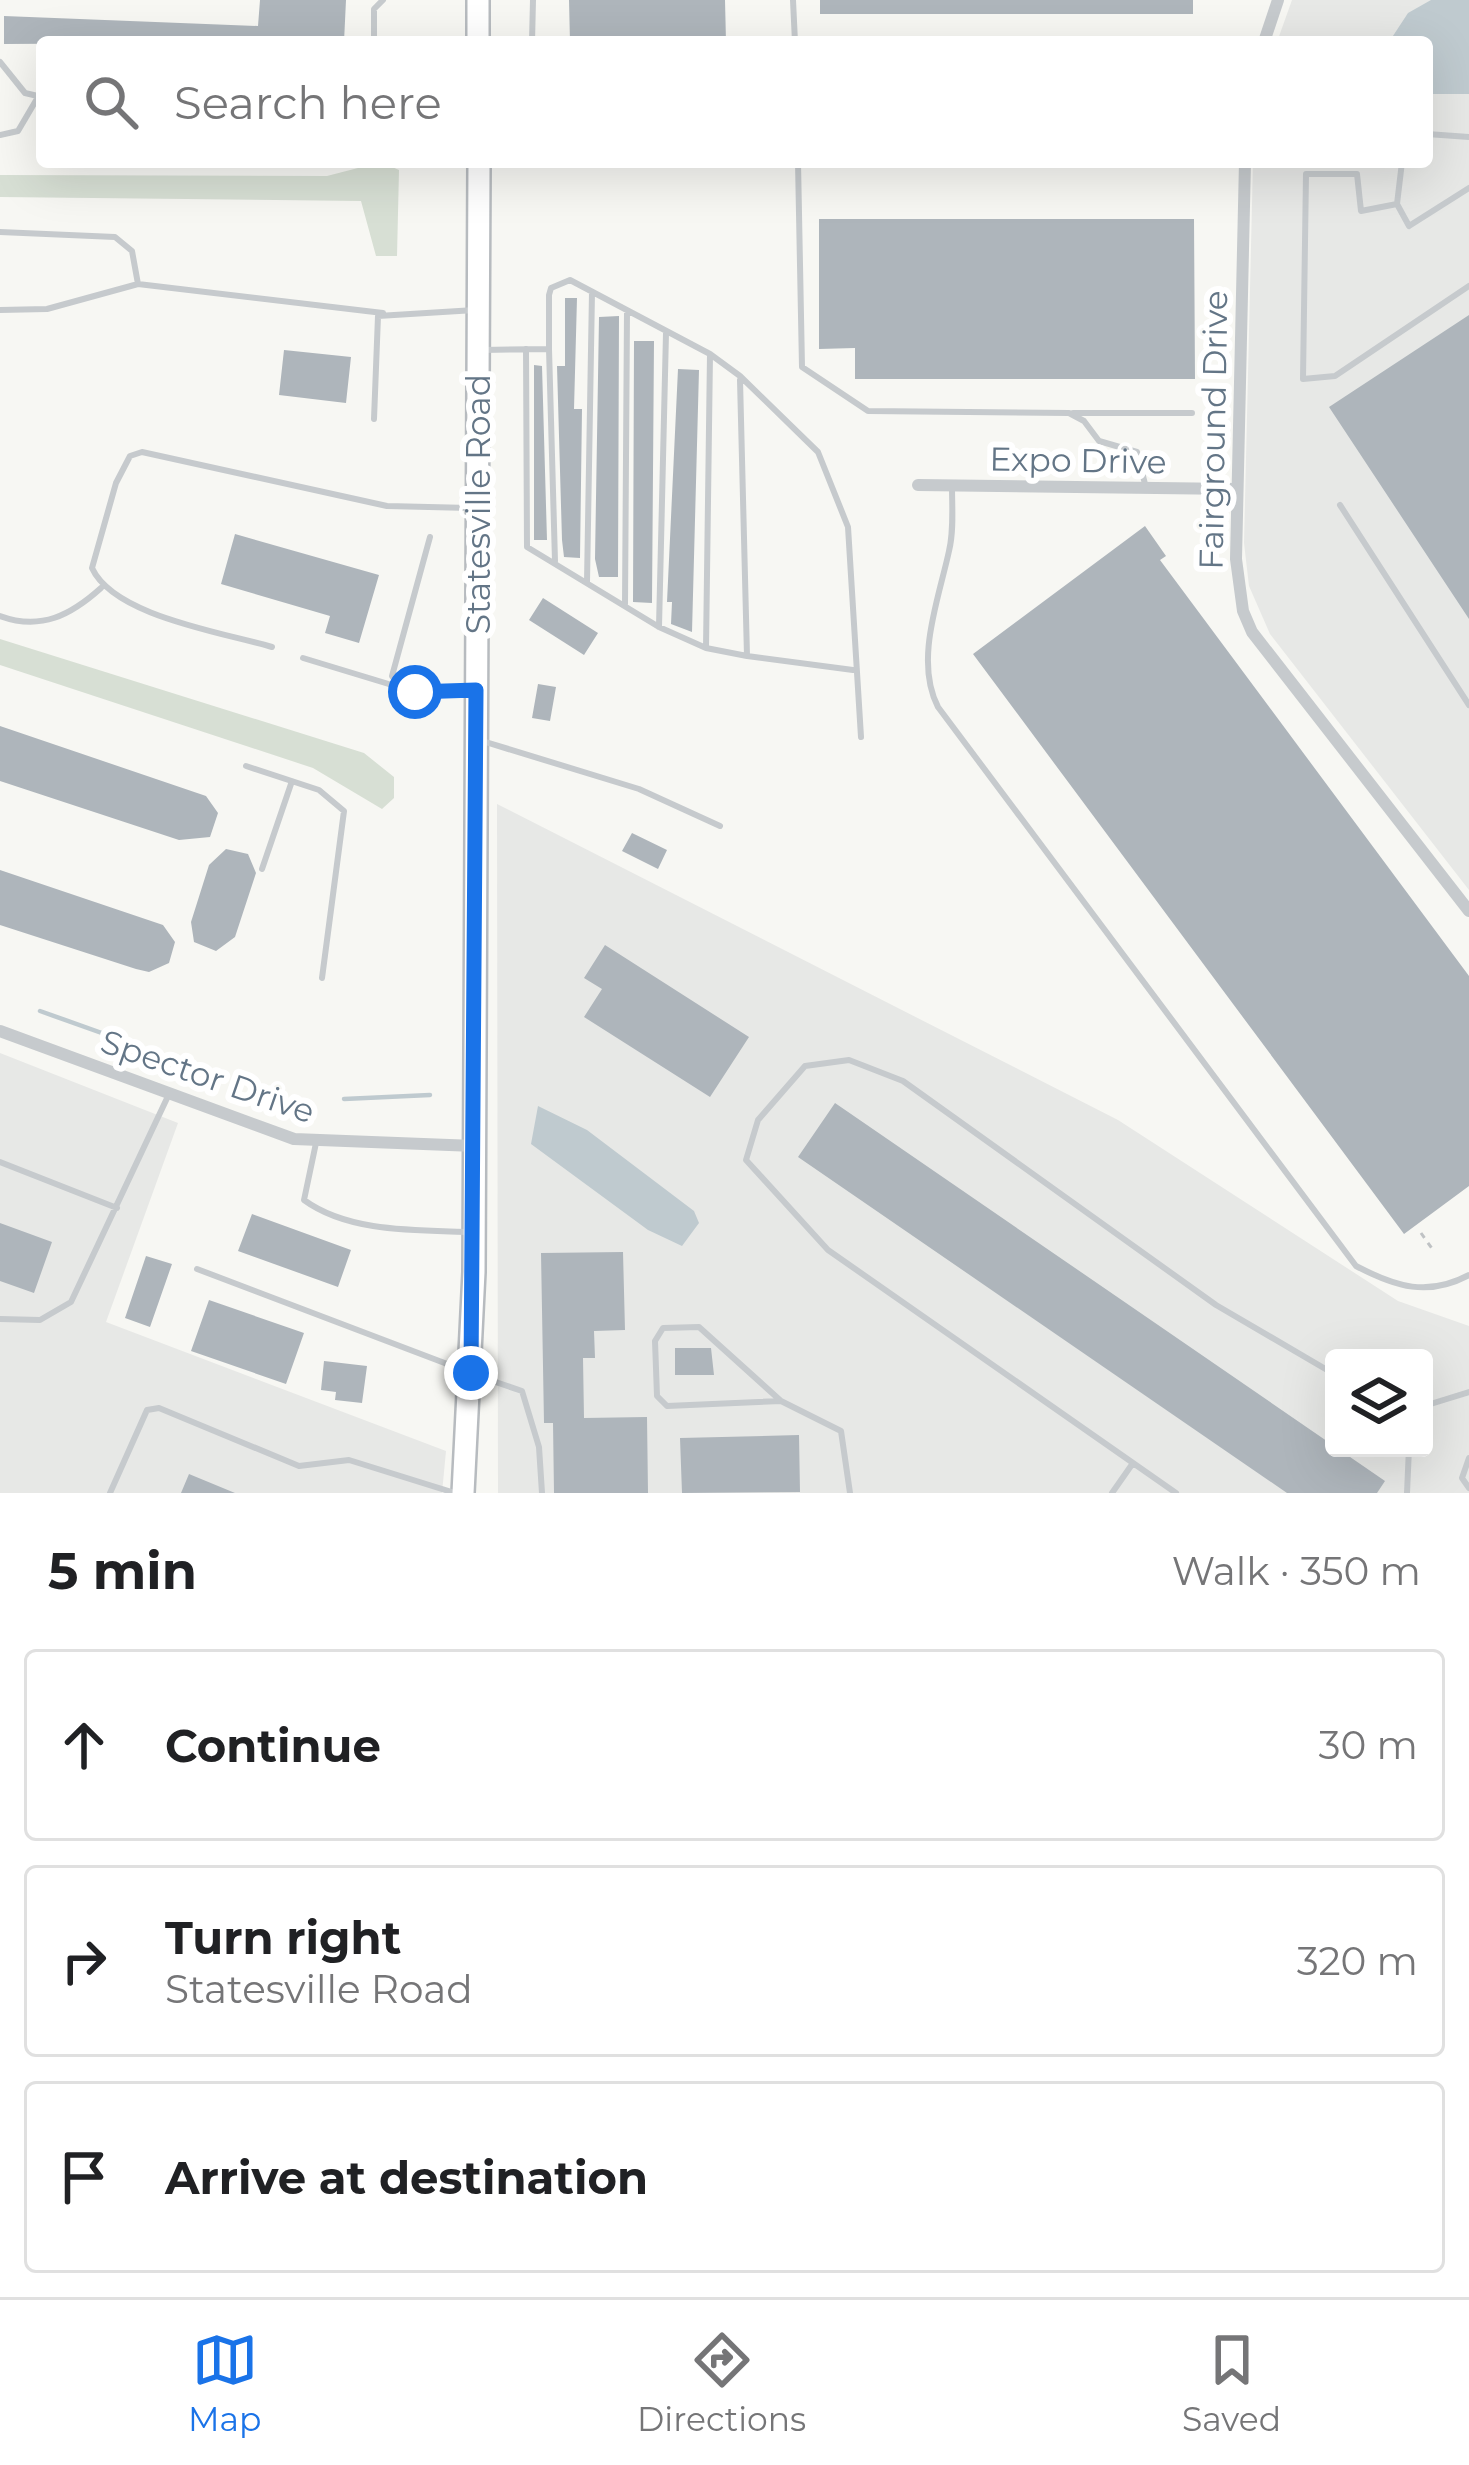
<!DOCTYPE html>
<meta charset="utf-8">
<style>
body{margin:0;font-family:Montserrat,sans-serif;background:#f2f2f2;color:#202124}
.controls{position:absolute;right:36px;bottom:36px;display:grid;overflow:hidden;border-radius:12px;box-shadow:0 12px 48px #0002}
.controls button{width:108px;height:108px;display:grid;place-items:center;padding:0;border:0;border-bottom:3px solid #e0e0e0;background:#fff;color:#202124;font:60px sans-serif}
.stop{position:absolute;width:36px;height:36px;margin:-27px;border:9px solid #1a73e8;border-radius:50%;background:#fff}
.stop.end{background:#1a73e8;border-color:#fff;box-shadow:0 3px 12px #0008}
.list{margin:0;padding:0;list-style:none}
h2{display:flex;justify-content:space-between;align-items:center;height:156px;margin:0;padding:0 48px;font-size:51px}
h2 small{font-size:39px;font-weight:400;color:#757577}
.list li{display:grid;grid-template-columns:78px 1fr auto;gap:36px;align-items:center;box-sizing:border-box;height:192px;margin:0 24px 24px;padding:0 24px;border:3px solid #e0e0e0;border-radius:12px}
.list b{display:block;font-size:45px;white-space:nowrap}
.list p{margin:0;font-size:39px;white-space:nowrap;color:#757577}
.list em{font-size:39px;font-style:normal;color:#757577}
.icon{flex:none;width:66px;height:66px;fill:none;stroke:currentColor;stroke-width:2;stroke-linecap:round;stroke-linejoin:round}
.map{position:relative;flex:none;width:1469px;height:1493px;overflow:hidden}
.search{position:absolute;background:#fff;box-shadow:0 12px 48px #0002;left:36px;right:36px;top:36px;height:132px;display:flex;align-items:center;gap:30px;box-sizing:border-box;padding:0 42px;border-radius:12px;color:#757577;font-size:45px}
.sheet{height:804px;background:#fff}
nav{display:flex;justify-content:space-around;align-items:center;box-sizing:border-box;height:168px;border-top:3px solid #e0e0e0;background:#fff;font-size:33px;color:#757577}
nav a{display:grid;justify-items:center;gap:6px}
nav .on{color:#1a73e8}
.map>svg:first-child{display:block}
.built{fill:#e7e8e6;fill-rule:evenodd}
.green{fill:#d7dfd4}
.water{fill:#bfcacf}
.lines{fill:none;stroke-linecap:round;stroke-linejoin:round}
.stream{stroke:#bfcacf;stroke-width:4.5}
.building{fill:#aeb5bb}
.primary-casing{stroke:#b7bbbf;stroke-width:26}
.path{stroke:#bfc2c4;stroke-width:3;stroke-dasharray:6 6;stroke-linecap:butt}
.service{stroke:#c6cacd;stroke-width:6}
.minor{stroke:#c6cacd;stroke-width:12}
.primary{stroke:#fff;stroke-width:21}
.route{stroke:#1a73e8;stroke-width:15}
.labels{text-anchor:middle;stroke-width:12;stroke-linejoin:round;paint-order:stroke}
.street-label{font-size:33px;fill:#637586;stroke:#fff}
</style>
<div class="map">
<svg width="1469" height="1493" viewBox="0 0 1469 1493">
<rect width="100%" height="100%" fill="#f7f7f3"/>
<path class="built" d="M1292,0H1469V890L1270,634L1249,586L1244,543L1253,162H1427V42H1277Z
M497,804L1118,1120L1398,1301L1469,1326V1493H498ZM1334,1358H1424V1448H1334Z
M0,1053L178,1123L106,1322L446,1451L442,1493H0Z"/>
<path class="green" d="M381,162L399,170L397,256H376L361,201L0,197V175L327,176Z
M0,639L364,753L394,777V798L382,809L313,768L0,665Z"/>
<path class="water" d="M1431,0H1469V94H1427V42H1389L1408,13Z
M538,1106L587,1130L694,1211L699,1223L682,1246L648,1230L531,1144Z"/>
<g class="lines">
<path class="stream" d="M40,1011L141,1047
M344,1099L430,1095"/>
</g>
<path class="building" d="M260,0H346L344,42L4,44V16L258,26Z
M569,0H725L726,42H570Z
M820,0H1193V14H820Z
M819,219H1194L1195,379H855V348L819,349Z
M565,298H577L574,409H582L580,558L564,557L562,540L557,366H565Z
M1469,315V619L1329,407Z
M619,316L618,577H599L595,559L599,317Z
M634,341H654L652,603L633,602Z
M284,350L351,357L346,403L279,395Z
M534,365L542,366L547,540H534Z
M678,369L699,370L692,632L671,624L672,602H667Z
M1145,526L1166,556L1160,560L1469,976V1186L1404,1234L973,654Z
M235,534L379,575L359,643L325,633L330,616L221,584Z
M543,598L598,633L584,655L529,620Z
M538,684L556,687L550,721L532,718Z
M0,726L206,796L218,813L210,837L179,840L0,781Z
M632,833L667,850L658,869L622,851Z
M226,849L248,854L256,873L235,937L216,951L194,942L191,922L209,865Z
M0,870L163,925L175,942L169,963L149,972L136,969L0,925Z
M605,945L749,1037L710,1097L584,1017L602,989L584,978Z
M835,1103L1385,1481L1377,1493H1287L798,1157Z
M252,1214L351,1250L338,1287L238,1251Z
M0,1223L52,1242L34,1293L0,1281Z
M623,1252L625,1330L594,1331L595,1358H583L584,1418L647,1417L648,1493H554L553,1423H544L541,1253Z
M146,1256L172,1264L150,1327L125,1318Z
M209,1300L304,1333L286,1384L191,1351Z
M675,1348H711L714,1375H675Z
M324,1361L367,1366L362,1403L335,1400L336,1392L321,1390Z
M799,1435L800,1492L682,1493L680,1438Z
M189,1474L235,1493H181Z"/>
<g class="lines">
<defs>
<path id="primary" d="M478,0V42
M463,1493L474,1272L479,162"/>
</defs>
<use href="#primary" class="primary-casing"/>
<path class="path" d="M505,163H512
M1198,390H1221
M1421,1233L1433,1250"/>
<path class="service" d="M793,0L795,42
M374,42V9L383,0
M532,42L533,0
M0,62L25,93L42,97
M1427,134L1469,137
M0,135L18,131L38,97
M798,162L802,367L868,411L1069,413L1084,421L1099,441L1137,452L1146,488
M1402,162L1397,204L1409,226L1469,188
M1397,204L1361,211L1357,174H1306L1303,379L1335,376L1469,286
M0,232L115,237L132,251L138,284
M0,310L47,309L138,284L383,313
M526,349L527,547L659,627L706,648L710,354
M549,349L555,561
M482,350L549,349V295L551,288L570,280L710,354L740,376L818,452L848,527L861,737
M740,380L747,656L853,670
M1073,413H1192
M374,419L378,316L475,310
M952,486C952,507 954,531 949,551C939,598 914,661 938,707L1356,1266C1396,1287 1428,1297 1469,1275
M1340,505L1469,705
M587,582L592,292
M625,604L627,311
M0,616C41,631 71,615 101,588
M659,627L666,333
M272,647C221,632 114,616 92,568L116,483L130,456L142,452L387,506L470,508
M706,648L747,656
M303,658L415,692L473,690
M397,683L392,676L430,537
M479,740L639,789L720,826
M246,766L319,790L344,811L322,978
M262,869L292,781
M316,1143L304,1200C349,1233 418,1230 471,1232
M0,1162L117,1208
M197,1269L463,1370
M0,1319L40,1320L71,1302L169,1094
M475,1375L522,1391L539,1447L542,1493
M781,1401L667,1406L657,1396L655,1341L663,1328L699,1327L781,1401L841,1431L850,1493
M1424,1406L1469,1392
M1469,1458L1462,1478L1469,1488
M110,1493L147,1410L159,1408L299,1466L349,1460L455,1493
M1112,1493L1133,1463
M1176,1493L828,1250L746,1160L758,1120L805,1066L849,1060L903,1081L1216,1305L1334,1374
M1407,1493L1409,1448"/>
<path class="minor" d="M1264,42L1278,0
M1245,162L1236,559L1243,611L1252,632L1469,911
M918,485L1236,489
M0,1031L294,1139L475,1146"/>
<use href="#primary" class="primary"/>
</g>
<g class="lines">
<path class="route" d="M415,692L476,690L471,1373"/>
</g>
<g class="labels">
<g class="street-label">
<text transform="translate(1213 430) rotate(-89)" y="12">Fairground Drive</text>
<text transform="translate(1078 460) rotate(1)" y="12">Expo Drive</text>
<text transform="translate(478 504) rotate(-90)" y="12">Statesville Road</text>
<text transform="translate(208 1076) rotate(19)" y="12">Spector Drive</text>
</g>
</g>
</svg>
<div class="controls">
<button><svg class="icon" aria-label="layers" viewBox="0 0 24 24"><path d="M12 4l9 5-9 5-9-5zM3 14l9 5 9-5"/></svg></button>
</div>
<div class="stop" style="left:415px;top:692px"></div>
<div class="stop end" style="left:471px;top:1373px"></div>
<div class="search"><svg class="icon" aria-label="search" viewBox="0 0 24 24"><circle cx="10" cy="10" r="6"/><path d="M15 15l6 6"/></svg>Search here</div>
</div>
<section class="sheet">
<h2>5 min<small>Walk · 350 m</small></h2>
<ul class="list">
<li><svg class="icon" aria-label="ahead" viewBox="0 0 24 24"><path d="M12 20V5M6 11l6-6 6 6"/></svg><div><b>Continue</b></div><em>30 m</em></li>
<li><svg class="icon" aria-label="right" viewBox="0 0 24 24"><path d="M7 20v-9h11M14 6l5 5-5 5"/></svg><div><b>Turn right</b><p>Statesville Road</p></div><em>320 m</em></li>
<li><svg class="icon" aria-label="arrive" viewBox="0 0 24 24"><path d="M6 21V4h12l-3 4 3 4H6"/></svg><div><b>Arrive at destination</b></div></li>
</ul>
</section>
<nav>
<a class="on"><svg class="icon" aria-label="map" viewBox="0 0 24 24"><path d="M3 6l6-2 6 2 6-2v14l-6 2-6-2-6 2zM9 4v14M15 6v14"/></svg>Map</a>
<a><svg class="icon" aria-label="directions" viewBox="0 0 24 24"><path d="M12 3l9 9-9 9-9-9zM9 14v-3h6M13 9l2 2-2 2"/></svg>Directions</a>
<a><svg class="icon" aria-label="saved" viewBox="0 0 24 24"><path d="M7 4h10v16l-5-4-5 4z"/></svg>Saved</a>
</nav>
